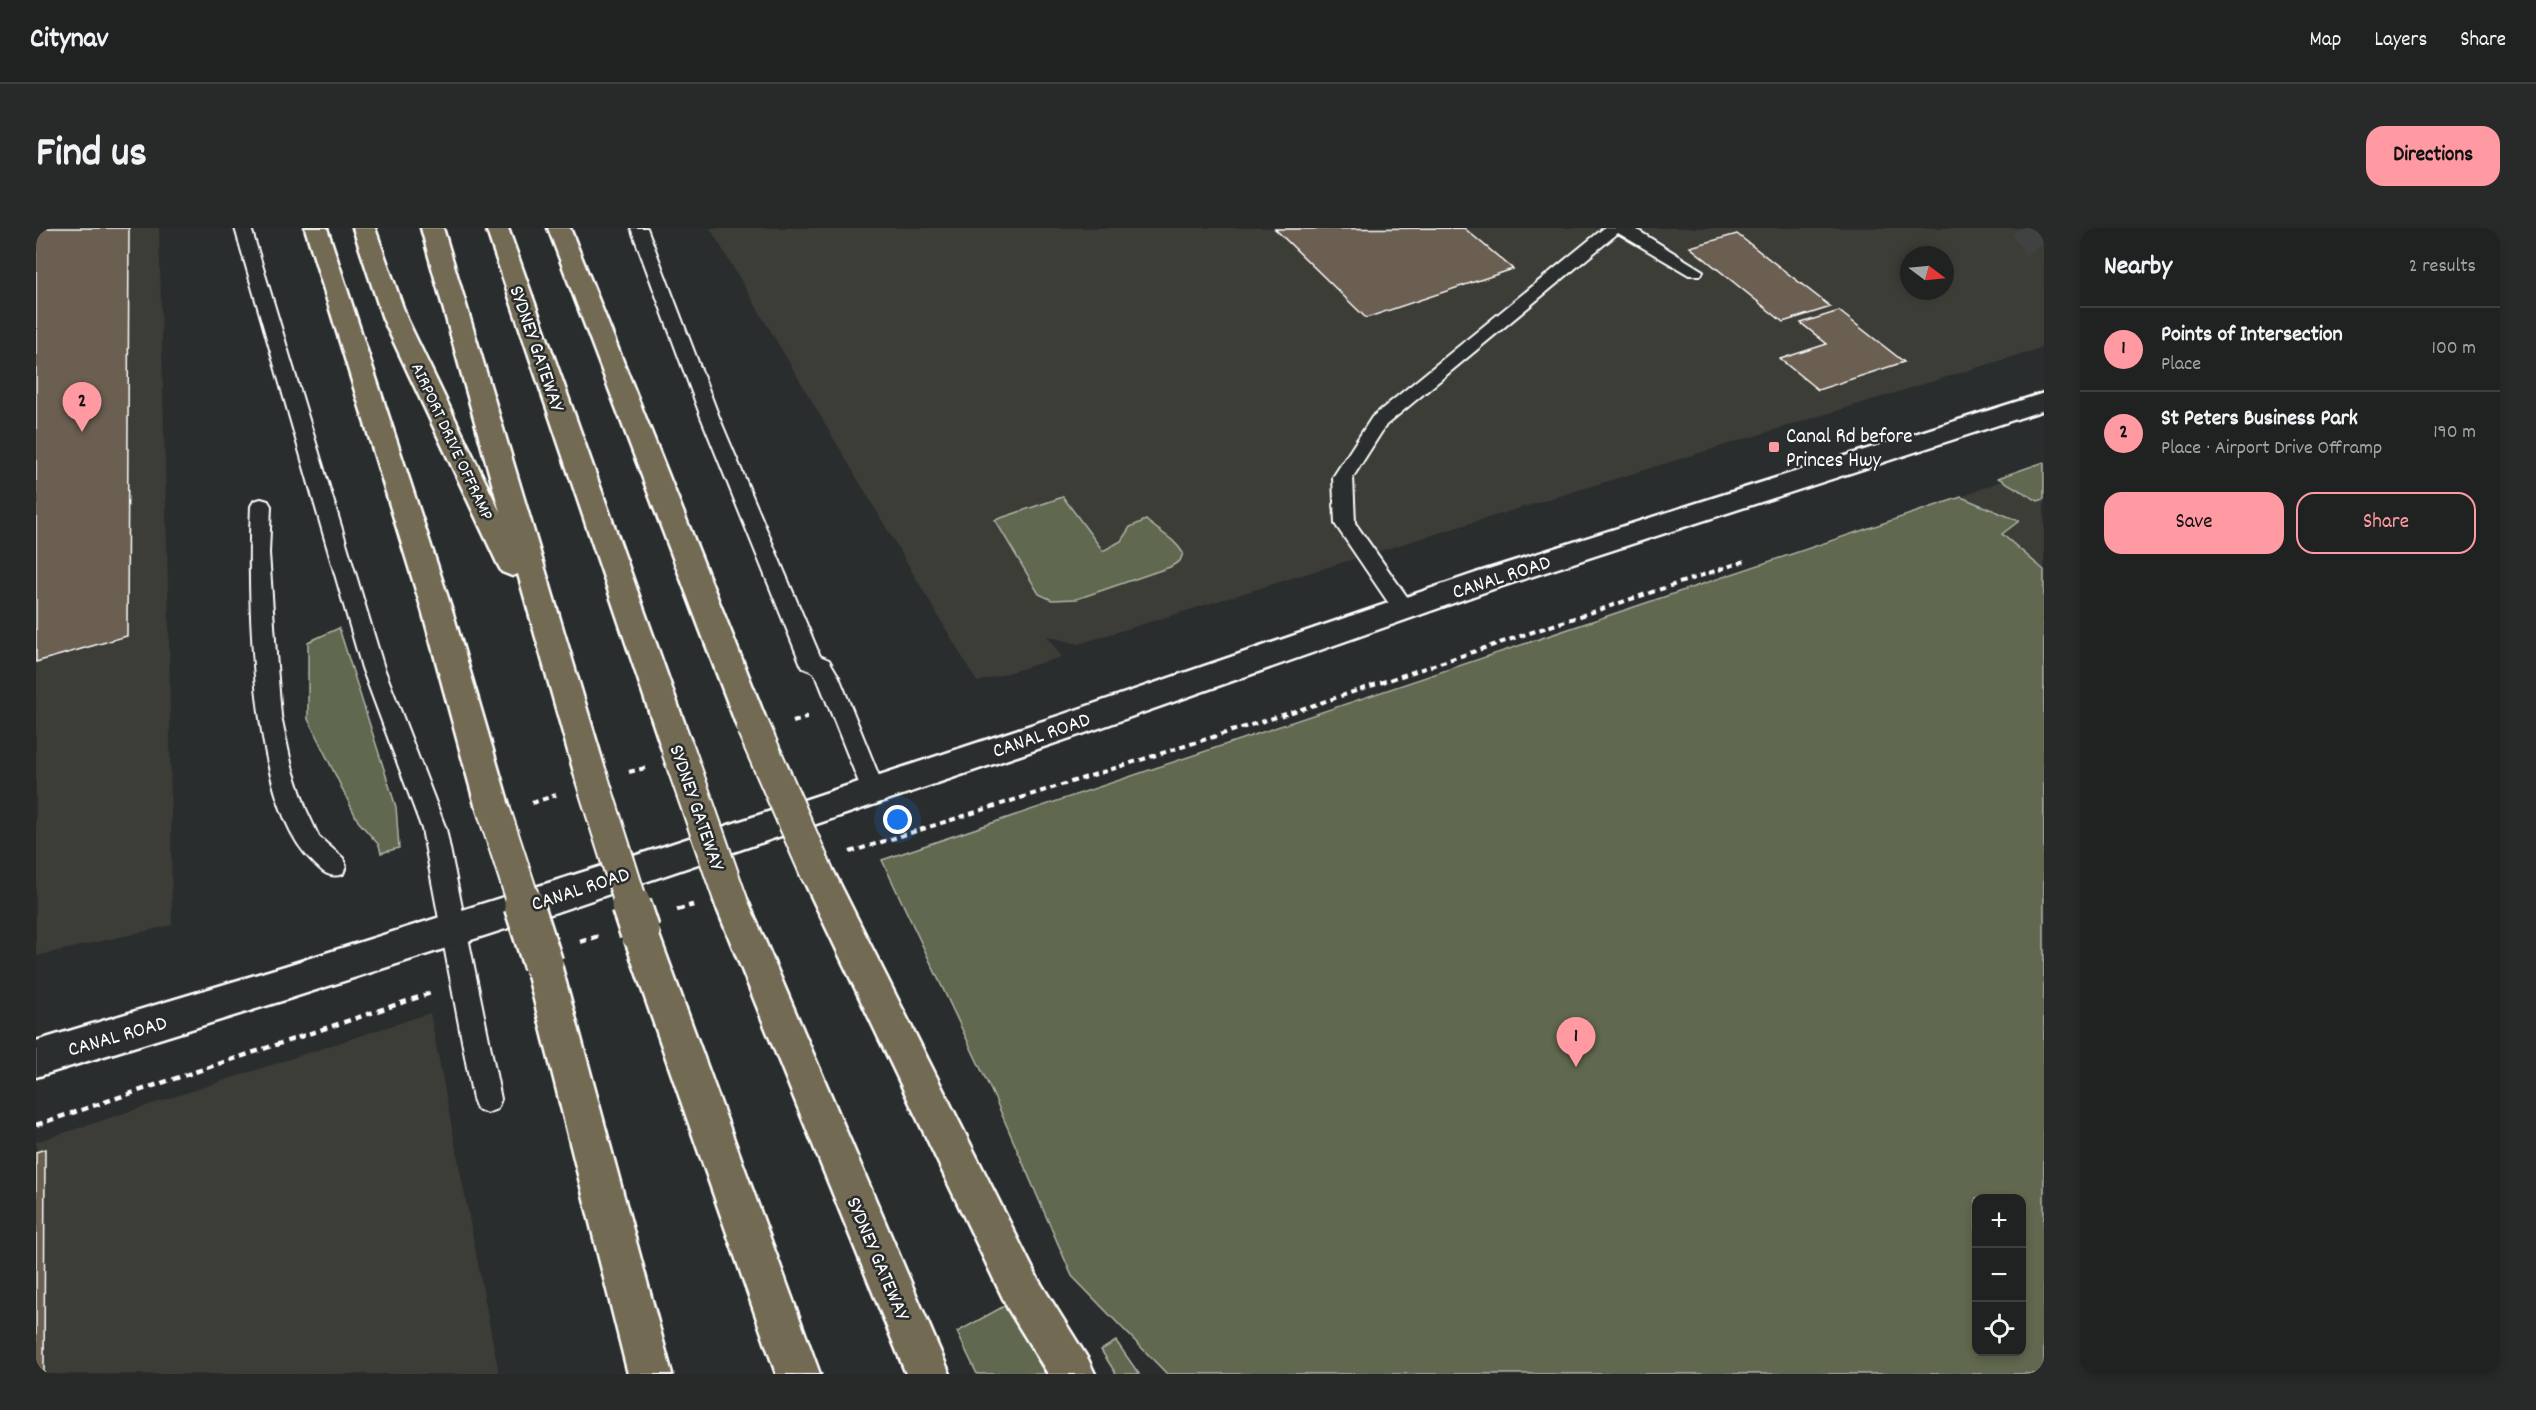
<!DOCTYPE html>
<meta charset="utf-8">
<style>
body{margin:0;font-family:Dekko,sans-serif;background:#282a2a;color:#f1f3f6}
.controls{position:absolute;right:18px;bottom:18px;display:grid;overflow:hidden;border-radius:12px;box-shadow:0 3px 9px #0003}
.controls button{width:54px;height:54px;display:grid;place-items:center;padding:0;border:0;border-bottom:2px solid #3d3f40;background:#202222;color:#f1f3f6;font:30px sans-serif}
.compass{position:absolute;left:1864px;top:18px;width:54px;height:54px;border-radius:50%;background:#202222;box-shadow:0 3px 9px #0003;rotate:106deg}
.you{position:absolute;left:862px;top:592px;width:21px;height:21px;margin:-15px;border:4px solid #fff;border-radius:50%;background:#1a73e8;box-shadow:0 0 0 9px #1a73e833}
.badge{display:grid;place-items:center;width:39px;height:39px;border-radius:50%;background:#ff9aa2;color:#111;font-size:20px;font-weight:700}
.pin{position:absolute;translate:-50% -50px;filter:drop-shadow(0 2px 3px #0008)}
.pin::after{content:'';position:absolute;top:32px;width:21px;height:18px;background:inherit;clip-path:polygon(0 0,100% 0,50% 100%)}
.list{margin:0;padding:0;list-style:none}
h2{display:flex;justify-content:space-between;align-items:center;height:78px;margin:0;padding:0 24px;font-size:26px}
h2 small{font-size:20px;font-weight:400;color:#a2a4a5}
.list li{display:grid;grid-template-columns:39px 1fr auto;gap:18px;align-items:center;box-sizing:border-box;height:84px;padding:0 24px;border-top:2px solid #3d3f40}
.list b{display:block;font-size:22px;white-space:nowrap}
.list p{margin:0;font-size:20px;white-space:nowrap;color:#a2a4a5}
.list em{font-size:20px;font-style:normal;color:#a2a4a5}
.actions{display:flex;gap:12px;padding:18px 24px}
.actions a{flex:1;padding:14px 0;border:2px solid #ff9aa2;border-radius:18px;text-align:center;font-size:21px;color:#ff9aa2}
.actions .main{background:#ff9aa2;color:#111}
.icon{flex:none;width:33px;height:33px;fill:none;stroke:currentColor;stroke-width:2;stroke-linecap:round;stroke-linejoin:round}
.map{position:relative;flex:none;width:2008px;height:1146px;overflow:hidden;border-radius:18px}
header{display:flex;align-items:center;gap:36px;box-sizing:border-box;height:84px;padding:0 30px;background:#202222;border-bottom:2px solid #3d3f40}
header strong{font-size:28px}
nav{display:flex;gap:33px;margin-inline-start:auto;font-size:21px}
.intro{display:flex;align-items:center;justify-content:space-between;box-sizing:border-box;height:144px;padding:0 36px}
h1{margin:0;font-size:42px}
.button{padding:15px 27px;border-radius:18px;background:#ff9aa2;color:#111;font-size:21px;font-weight:700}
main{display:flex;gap:36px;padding:0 36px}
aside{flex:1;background:#202222;border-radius:18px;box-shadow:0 3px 9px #0003}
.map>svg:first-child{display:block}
.built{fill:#3d3c38;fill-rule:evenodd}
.green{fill:#60684f;stroke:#b0b4a7;stroke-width:1.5;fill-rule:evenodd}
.building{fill:#6a5e51;stroke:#fff;stroke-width:1.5}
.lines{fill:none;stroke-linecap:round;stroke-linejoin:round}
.motorway-tunnel{stroke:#3f4243;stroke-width:25;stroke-dasharray:25 13;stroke-linecap:butt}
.service-casing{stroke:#fff;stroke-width:4}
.secondary-casing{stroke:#fff;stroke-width:5}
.motorway-casing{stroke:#fff;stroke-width:5}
.path-far1{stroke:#fff;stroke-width:4;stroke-dasharray:6 4.5;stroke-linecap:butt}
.path{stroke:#fff;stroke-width:4.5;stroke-dasharray:7 5;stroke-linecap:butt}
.service{fill:#2a2d2e;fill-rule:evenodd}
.secondary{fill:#2a2d2e;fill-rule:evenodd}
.motorway{fill:#736b52;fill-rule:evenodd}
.motorway-bridge-far1-casing{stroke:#fff;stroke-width:36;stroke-linecap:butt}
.motorway-bridge-casing{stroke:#fff;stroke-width:44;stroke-linecap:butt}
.motorway-bridge-far1{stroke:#736b52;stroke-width:32}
.motorway-bridge{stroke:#736b52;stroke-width:39}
.poi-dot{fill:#ff9aa2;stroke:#2a2d2e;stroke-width:2}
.labels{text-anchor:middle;stroke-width:5;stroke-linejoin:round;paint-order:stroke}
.far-street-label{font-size:18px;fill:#fff;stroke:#2a2d2e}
.street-label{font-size:21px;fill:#fff;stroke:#2a2d2e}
.poi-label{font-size:21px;fill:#fff;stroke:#2a2d2e;text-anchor:start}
</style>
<header>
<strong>Citynav</strong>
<nav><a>Map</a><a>Layers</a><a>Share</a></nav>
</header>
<div class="intro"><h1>Find us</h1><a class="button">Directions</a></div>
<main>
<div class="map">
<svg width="2008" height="1146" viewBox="0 0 2008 1146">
<rect width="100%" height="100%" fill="#2a2d2e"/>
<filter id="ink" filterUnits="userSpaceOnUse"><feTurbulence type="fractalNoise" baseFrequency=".0167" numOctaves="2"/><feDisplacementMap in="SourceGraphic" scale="12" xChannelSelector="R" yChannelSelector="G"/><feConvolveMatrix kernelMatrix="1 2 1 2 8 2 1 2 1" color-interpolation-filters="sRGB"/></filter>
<g filter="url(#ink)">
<path class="built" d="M0,0H123L133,401L136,697L0,728Z
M674,0H2008V119L1042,416L1011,408L1025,429L941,454ZM1873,27H1909V63H1873Z
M1965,253L2001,273L2008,271V342L1966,306L1983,292L1925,269Z
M394,785L463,1146H0V914Z"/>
<path class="green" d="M2008,234V271L2002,273L1962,250Z
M1027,269L1067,323L1085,313L1094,299L1110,292C1123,304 1137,309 1147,325L1144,333L1134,339L1041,371L1016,372L1003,366L959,292Z
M1925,269L1983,293L1966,306L2008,342V1146H1131L1036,1048L960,873L846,632ZM1940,970H1986V1124H1940Z
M303,400L360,579L363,620L345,625L343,617L322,593L272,491V414Z
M970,1077L1009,1146H941L921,1104Z
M1080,1113L1103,1146H1080L1065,1122Z"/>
<path class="building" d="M0,0H93L91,408L0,434Z
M1428,0L1477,41L1330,90L1239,1Z
M1701,6L1795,79L1747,94L1654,19Z
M1803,83L1868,134L1782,162L1744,131L1791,116L1765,95Z
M9,921L8,1146H0V924Z"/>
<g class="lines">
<path class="motorway-tunnel" d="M1986,0L2008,31"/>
<defs>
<path id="service" d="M199,0H215L348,440L410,601L465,871L461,881L451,885L441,881L437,871L386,601L326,440Z
M595,0H611L683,189L784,428L793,432L803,449L849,563L845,570L837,573L829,570L782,452L777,444L767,440L764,434L665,189Z
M1568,0H1598L1667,43L1665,47H1653L1582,5L1350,197L1317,249L1319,295L1379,380L1376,386L1368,388L1360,386L1299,296L1297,249L1336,189Z
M225,271L232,273L235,278L233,325L240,426L245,488L256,539L270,581L283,609L307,630L310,638L307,646C292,651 286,643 276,633C214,576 211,361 215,278L218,273Z"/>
<path id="secondary" d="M2008,165V182L1460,360L1049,505L497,692L249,772L0,849V813L249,738L620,621L1028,486L1440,345Z"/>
<path id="motorway" d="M269,0H291L416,382L473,577L468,587L456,591L444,587L439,577L386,382Z
M317,0H339L371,91L464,284L385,0H407L571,548L567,558L555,562L543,558L539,548L482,346L476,348L466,344L462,337L347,91Z
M450,0H472L658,522L653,531L642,535L631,531L626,522Z
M512,0H534L733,499L728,508L717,512L706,508L701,499Z
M781,630L793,634L1002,1051L1052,1131L1059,1146H1012L972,1081L764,645L769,634Z
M695,657L707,662L712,673L914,1146H870L678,673L683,662Z
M604,688L617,693L622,704L784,1146H740L586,704L591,693Z
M507,719L520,724L525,736L636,1146H592L489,736L494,724Z"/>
</defs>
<use href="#service" class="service-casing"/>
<use href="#secondary" class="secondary-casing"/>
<use href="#motorway" class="motorway-casing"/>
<path class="path-far1" d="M757,494L770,490L769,487
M593,544L609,540
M496,575L520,567
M814,624L1278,477L1712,332
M652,678L657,677"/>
<path class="path" d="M641,682L657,677
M544,714L563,708
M0,897L395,765"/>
<use href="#service" class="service"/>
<use href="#secondary" class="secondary"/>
<use href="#motorway" class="motorway"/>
<defs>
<path id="motorway-bridge-far1" d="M717,499L781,645
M642,522L695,673
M555,548L596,678
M456,577L489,678"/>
<path id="motorway-bridge" d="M488,677L507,736
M595,677L604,704"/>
</defs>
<use href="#motorway-bridge-far1" class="motorway-bridge-far1-casing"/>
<use href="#motorway-bridge" class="motorway-bridge-casing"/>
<use href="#motorway-bridge-far1" class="motorway-bridge-far1"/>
<use href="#motorway-bridge" class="motorway-bridge"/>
</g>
</g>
<rect class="poi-dot" x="1732" y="213" width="12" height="12" rx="3"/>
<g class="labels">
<g class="far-street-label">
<text transform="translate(417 213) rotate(65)" y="6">AIRPORT DRIVE OFFRAMP</text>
</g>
<g class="street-label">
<text transform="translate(502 120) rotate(71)" y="7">SYDNEY GATEWAY</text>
<text transform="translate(1465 348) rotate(-18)" y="7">CANAL ROAD</text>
<text transform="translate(1005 506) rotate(-19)" y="7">CANAL ROAD</text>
<text transform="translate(662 579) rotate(71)" y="7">SYDNEY GATEWAY</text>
<text transform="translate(544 660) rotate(-18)" y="7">CANAL ROAD</text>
<text transform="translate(81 807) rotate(-16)" y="7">CANAL ROAD</text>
<text transform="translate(843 1030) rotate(67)" y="7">SYDNEY GATEWAY</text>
</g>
<g class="poi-label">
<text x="1750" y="214">Canal Rd before<tspan x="1750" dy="24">Princes Hwy</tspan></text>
</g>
</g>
</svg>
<div class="controls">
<button>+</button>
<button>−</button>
<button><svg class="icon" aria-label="locate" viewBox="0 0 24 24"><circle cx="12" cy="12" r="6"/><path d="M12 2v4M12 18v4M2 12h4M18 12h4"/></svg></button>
</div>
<svg class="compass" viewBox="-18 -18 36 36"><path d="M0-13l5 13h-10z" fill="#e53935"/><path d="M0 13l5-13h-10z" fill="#a2a4a5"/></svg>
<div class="you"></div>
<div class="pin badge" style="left:1540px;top:839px">1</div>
<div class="pin badge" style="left:46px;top:204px">2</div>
</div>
<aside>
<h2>Nearby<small>2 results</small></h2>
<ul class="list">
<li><span class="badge">1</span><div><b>Points of Intersection</b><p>Place</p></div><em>100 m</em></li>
<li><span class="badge">2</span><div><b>St Peters Business Park</b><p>Place · Airport Drive Offramp</p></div><em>190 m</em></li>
</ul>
<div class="actions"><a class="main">Save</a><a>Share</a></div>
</aside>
</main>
